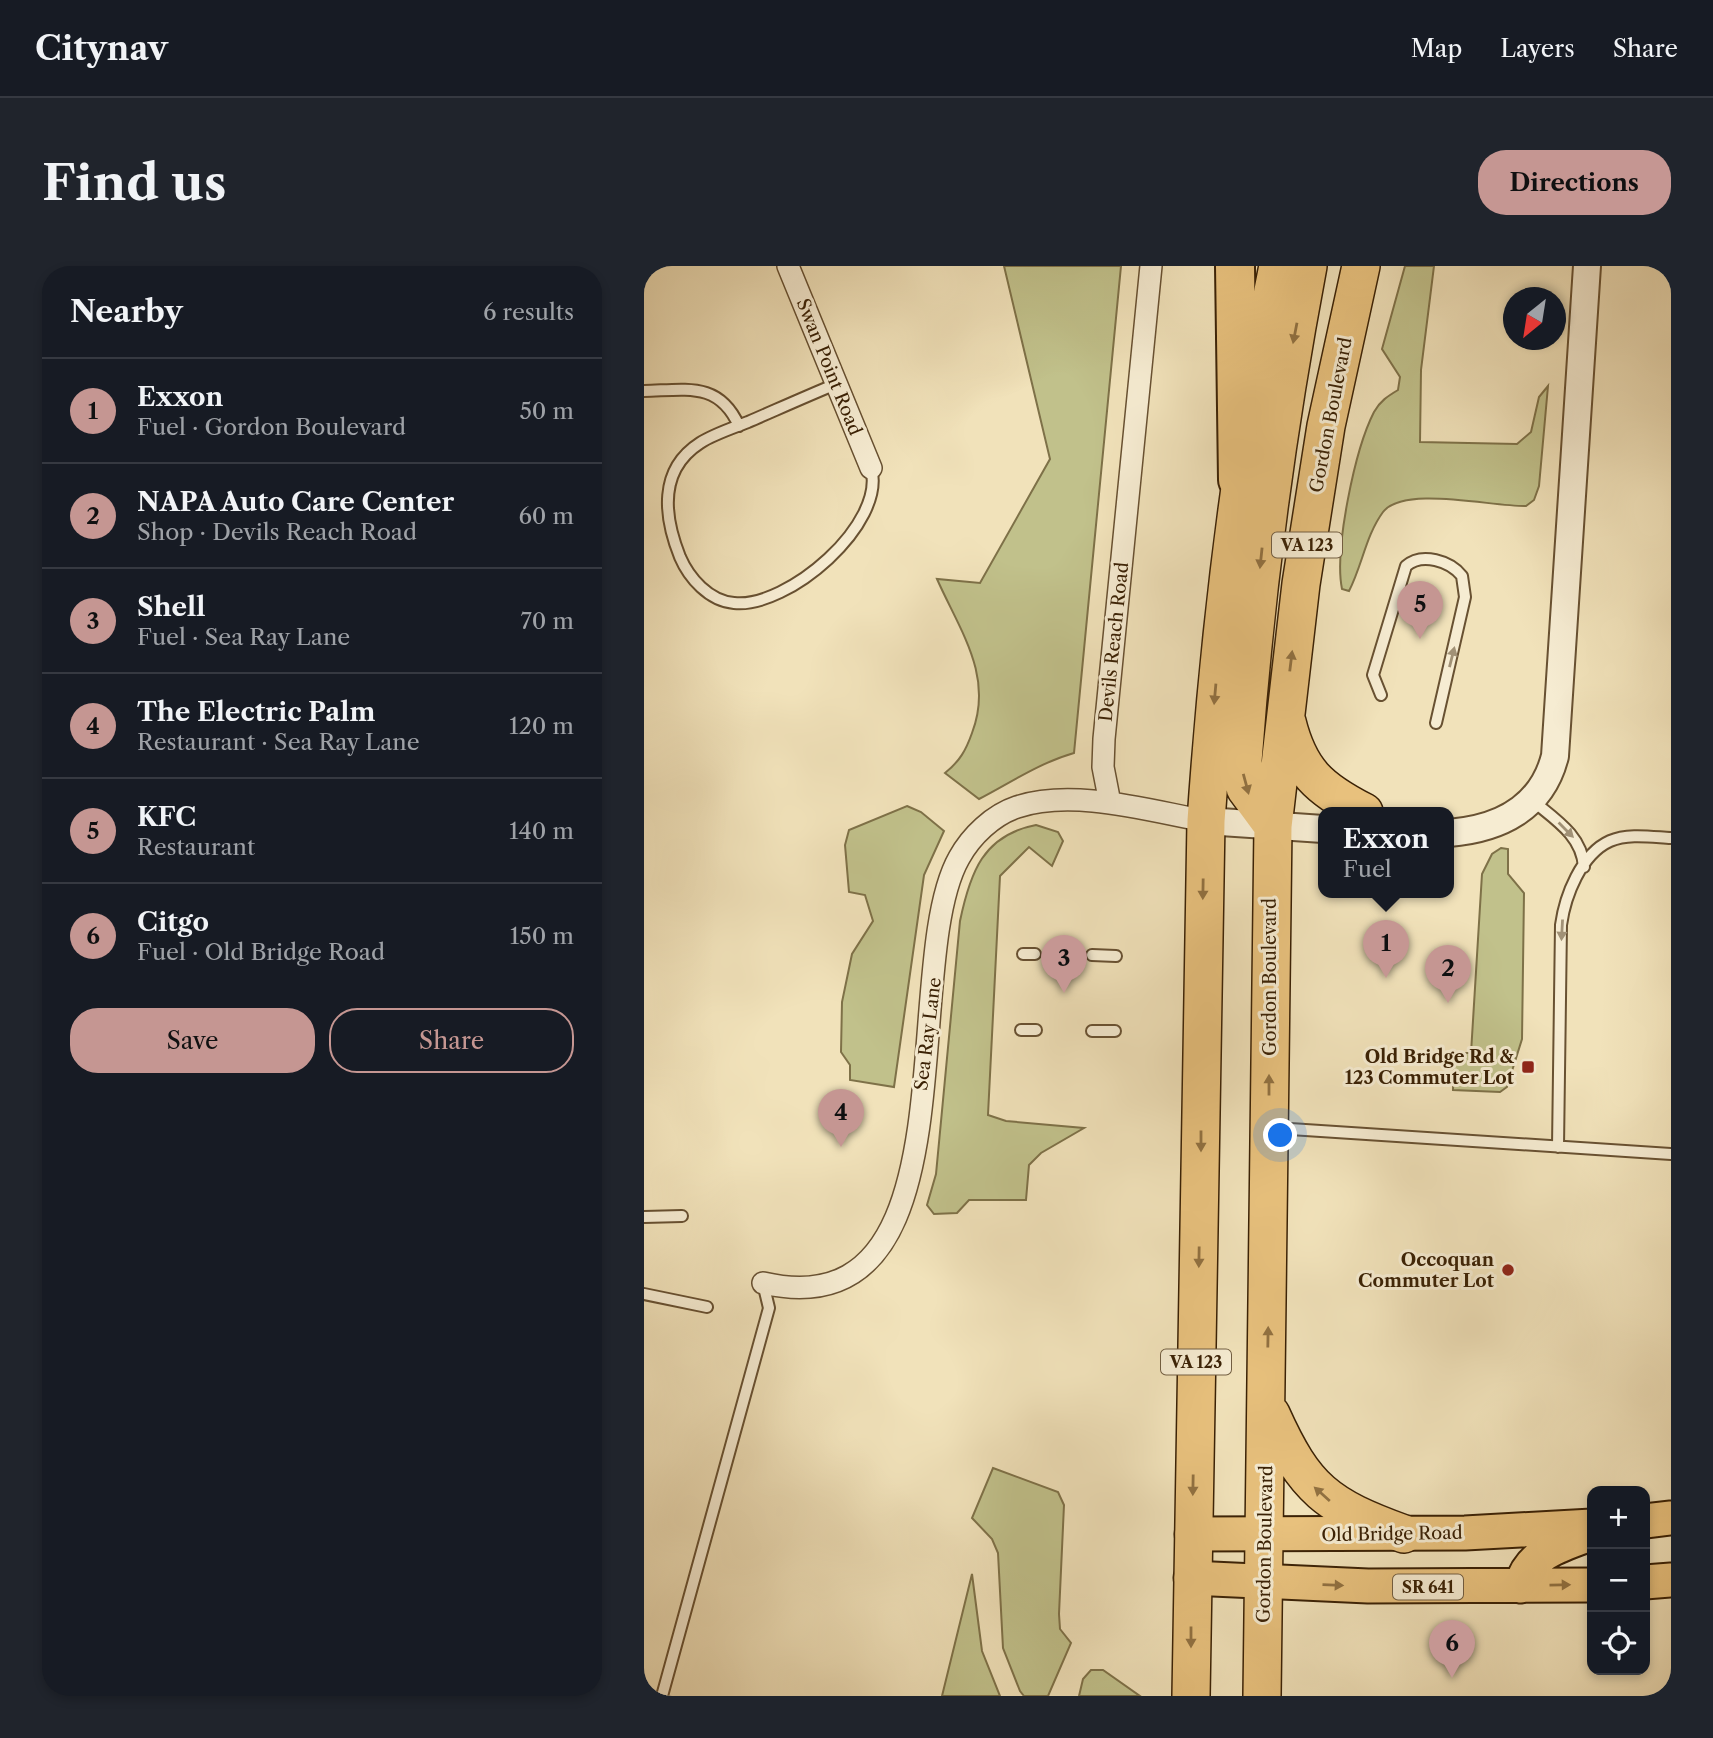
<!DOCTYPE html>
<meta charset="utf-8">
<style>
body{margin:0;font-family:"Libre Caslon Text",serif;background:#20242c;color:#f1f3f6}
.controls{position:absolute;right:21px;bottom:21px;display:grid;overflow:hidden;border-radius:14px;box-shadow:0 4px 10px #0003}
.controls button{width:63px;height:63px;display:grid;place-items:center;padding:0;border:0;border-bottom:2px solid #363941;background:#171b24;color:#f1f3f6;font:35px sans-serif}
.compass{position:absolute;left:859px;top:21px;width:63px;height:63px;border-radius:50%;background:#171b24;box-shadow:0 4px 10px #0003;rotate:210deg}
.you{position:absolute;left:637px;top:870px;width:24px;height:24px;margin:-18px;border:5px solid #fff;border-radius:50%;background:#1a73e8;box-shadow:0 0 0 10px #1a73e833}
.badge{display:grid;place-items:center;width:46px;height:46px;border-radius:50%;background:#c59692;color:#111;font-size:23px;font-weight:700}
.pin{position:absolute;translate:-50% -58px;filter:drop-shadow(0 2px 4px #0008)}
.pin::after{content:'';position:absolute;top:37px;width:24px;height:21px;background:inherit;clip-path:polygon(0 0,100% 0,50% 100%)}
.popup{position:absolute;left:674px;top:541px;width:136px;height:91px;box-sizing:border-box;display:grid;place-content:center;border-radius:14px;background:#171b24;filter:drop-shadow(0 2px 5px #0005);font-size:23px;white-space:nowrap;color:#9ea1a6}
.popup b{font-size:26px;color:#f1f3f6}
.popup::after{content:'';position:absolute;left:50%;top:100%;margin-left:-14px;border:14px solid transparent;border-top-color:#171b24}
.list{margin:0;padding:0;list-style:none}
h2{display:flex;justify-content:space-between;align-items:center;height:91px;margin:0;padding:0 28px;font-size:30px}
h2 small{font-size:23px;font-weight:400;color:#9ea1a6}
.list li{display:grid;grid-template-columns:46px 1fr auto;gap:21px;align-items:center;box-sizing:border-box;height:105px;padding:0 28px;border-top:2px solid #363941}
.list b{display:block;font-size:26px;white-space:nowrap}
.list p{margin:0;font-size:23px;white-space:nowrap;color:#9ea1a6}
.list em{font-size:23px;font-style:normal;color:#9ea1a6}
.actions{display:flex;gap:14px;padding:21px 28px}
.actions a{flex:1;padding:16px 0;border:2px solid #c59692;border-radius:28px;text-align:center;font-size:24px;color:#c59692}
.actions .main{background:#c59692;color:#111}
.icon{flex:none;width:38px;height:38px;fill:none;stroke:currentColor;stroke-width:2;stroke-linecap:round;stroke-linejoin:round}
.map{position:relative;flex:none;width:1027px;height:1430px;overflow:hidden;border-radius:28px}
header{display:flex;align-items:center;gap:42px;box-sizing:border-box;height:98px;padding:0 35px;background:#171b24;border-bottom:2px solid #363941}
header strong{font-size:33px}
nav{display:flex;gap:38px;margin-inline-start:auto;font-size:24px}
.intro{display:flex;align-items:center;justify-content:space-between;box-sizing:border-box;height:168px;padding:0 42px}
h1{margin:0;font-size:49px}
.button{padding:18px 32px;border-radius:28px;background:#c59692;color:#111;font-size:24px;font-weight:700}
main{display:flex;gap:42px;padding:0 42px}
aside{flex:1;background:#171b24;border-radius:28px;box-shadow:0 4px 10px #0003}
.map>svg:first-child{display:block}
.green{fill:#c1c18b;stroke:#7e7148;stroke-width:2}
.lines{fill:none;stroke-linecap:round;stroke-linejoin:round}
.service-casing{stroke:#685132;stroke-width:14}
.minor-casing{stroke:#685132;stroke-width:24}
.tertiary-casing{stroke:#685132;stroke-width:30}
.primary-casing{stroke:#3a2105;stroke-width:37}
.trunk-casing{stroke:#3a2105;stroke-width:40}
.motorway-casing{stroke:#3a2105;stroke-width:42}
.service{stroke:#f6ecd2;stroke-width:10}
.minor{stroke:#f6ecd2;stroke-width:21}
.tertiary{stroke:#f6ecd2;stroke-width:26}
.primary{stroke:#e8c17d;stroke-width:33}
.trunk{stroke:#e8c17d;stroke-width:37}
.motorway{stroke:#e8c17d;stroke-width:38}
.oneway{fill:#917141}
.oneway2{fill:#a19176}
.poi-dot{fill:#8f2418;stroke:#f6ecd2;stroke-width:2.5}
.labels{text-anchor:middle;stroke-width:6;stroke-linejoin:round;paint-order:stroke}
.shield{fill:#f6ecd2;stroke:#725e42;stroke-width:2}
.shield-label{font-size:16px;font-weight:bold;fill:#3a2105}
.street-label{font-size:18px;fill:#3a2105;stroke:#f6ecd2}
.poi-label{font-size:18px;font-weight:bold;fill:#3a2105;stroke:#f6ecd2;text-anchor:end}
</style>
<header>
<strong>Citynav</strong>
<nav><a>Map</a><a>Layers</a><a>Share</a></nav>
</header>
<div class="intro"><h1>Find us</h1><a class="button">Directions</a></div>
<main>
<aside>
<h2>Nearby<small>6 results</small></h2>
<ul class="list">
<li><span class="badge">1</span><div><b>Exxon</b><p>Fuel · Gordon Boulevard</p></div><em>50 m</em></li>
<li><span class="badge">2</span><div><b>NAPA Auto Care Center</b><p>Shop · Devils Reach Road</p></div><em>60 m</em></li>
<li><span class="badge">3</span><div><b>Shell</b><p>Fuel · Sea Ray Lane</p></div><em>70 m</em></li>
<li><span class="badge">4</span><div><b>The Electric Palm</b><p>Restaurant · Sea Ray Lane</p></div><em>120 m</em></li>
<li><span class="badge">5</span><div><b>KFC</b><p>Restaurant</p></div><em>140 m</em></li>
<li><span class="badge">6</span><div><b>Citgo</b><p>Fuel · Old Bridge Road</p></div><em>150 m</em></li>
</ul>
<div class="actions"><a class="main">Save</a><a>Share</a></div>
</aside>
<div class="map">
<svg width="1027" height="1430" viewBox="0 0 1027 1430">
<rect width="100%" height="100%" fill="#f1e2ba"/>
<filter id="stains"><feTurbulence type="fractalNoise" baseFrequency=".00286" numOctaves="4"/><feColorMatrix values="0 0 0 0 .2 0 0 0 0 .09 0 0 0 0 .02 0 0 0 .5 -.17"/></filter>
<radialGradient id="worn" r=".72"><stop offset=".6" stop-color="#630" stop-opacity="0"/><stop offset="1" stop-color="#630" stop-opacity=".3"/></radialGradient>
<path class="green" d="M360,0H477L430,487C395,497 366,517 335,533L301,507C316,495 322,484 328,467C350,410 316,365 293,313L336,317L406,193Z
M761,0H790L777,104L776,176L873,178L887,166L895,131L904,120L895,220L890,234L882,240C849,241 760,219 739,246C722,269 718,300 705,325L698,323C690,283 711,183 730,146C736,135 744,130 754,124L756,111L738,83Z
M263,540L277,546L300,565L280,609L250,821L206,814V799L197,786L198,736L208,688L229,655L221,629L205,626L201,579L205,564Z
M392,559L414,566L419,575L408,600L385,581L356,610L344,849L362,855L440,862L397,887L385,899L382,934H325L313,947L290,948L283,939L292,908L316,655C326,607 339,569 392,559Z
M857,582L864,583V608L880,627L878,773L863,821L856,826L809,824L810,787H827L838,608L848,588Z
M349,1202L414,1226L420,1239L415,1348L416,1363L427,1377L404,1430H380L376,1425L359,1382L354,1287L348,1273L328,1252Z
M328,1308L338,1385L356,1430H298Z
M447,1404H459L496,1430H435L439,1413Z"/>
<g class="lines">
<defs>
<path id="service" d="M192,118C163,130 134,143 104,156C89,162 70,168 56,177C14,204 20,251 36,291C45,312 65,335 90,337C143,343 243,258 227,202
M0,125C42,124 75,115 95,160
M737,429L729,409L762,300C778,286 806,295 818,310L821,331L792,457
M889,535C912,554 938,570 940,601
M379,688H391
M448,689L472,690
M377,764H392
M448,765H471
M631,862L1027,888
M914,881L917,659C921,630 937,588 966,575C984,567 1008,571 1027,572
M0,951L38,950
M0,1028L63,1041
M18,1430L125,1042L119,1017"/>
<path id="minor" d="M144,0L227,202
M466,537L459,501L460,473L507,0
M119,1017C333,1066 254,700 315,592C327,570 349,549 373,541C429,522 506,545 562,555"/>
<path id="tertiary" d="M562,555L679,563
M805,567C856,563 898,542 911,490L943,0"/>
<path id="primary" d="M1001,1255L1027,1252
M548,1268L821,1267L948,1260
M547,1312L724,1320L948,1319
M1001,1316L1027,1314
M877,1320C886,1286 916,1280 946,1268"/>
<path id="trunk" d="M643,456C655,505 675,523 720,546
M629,560L601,522L599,495C611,329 633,164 664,0
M627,1148C661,1224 683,1240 760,1268
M547,1430L562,555C575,368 596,184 634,0
M618,1430L629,560L657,318L682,160L717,0"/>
<path id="motorway" d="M591,0L594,214"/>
</defs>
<use href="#service" class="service-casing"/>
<use href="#minor" class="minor-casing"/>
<use href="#tertiary" class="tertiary-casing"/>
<use href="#primary" class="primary-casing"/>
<use href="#trunk" class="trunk-casing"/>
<use href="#motorway" class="motorway-casing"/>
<use href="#service" class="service"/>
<use href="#minor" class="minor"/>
<use href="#tertiary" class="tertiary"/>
<use href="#primary" class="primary"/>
<use href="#trunk" class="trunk"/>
<use href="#motorway" class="motorway"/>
</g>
<defs><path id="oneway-solid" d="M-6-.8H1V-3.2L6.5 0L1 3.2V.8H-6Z" transform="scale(1.75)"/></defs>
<g class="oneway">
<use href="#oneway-solid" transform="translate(651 67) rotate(101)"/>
<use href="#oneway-solid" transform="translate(617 292) rotate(96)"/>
<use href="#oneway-solid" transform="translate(647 395) rotate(-83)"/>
<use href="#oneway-solid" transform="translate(571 428) rotate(95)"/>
<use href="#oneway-solid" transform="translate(602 518) rotate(75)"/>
<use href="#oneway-solid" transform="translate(559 623) rotate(91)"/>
<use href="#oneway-solid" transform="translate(625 819) rotate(-90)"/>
<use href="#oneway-solid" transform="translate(557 875) rotate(90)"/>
<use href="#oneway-solid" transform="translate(555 991) rotate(91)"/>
<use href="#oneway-solid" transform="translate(624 1071) rotate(-89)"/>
<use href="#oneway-solid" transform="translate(549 1219) rotate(91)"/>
<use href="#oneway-solid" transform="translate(678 1228) rotate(-138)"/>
<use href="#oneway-solid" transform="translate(689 1319) rotate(2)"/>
<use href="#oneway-solid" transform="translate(916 1319) rotate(-1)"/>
<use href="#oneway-solid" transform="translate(547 1371) rotate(90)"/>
</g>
<g class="oneway2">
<use href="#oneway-solid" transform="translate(808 391) rotate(-76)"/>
<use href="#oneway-solid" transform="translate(922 564) rotate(45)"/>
<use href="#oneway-solid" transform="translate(918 664) rotate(93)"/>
</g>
<g class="poi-dot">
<rect x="877" y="794" width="14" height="14" rx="3.5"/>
<circle cx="864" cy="1004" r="7"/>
</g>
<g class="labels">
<g class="shield">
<rect x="628" y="266.5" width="70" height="25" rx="5"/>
<rect x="517" y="1083.5" width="70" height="25" rx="5"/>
<rect x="749" y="1308.5" width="70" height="25" rx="5"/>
</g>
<g class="shield-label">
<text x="663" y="285">VA 123</text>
<text x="552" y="1102">VA 123</text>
<text x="784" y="1327">SR 641</text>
</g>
<g class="street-label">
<text transform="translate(185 101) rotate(68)" y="6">Swan Point Road</text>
<text transform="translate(687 149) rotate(-79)" y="6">Gordon Boulevard</text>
<text transform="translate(470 376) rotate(-84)" y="6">Devils Reach Road</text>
<text transform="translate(626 711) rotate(-90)" y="6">Gordon Boulevard</text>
<text transform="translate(284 768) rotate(-83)" y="6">Sea Ray Lane</text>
<text transform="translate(748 1268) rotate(-1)" y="6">Old Bridge Road</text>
<text transform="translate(621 1278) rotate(-89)" y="6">Gordon Boulevard</text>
</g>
<g class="poi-label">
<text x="870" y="797">Old Bridge Rd &amp;<tspan x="870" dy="21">123 Commuter Lot</tspan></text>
<text x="850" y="1000">Occoquan<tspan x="850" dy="21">Commuter Lot</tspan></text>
</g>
</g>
<rect width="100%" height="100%" filter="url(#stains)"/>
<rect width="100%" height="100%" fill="url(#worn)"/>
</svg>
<div class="controls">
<button>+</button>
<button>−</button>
<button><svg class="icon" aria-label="locate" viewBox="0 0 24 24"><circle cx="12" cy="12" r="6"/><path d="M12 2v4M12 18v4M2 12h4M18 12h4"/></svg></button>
</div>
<svg class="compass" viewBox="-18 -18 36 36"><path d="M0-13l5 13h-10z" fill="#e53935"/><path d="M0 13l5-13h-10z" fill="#9ea1a6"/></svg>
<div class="you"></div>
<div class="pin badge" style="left:742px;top:712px">1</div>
<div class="popup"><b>Exxon</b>Fuel</div>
<div class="pin badge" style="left:804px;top:737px">2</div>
<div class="pin badge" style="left:420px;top:727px">3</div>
<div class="pin badge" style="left:197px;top:881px">4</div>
<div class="pin badge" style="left:776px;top:373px">5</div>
<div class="pin badge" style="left:808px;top:1412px">6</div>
</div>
</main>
